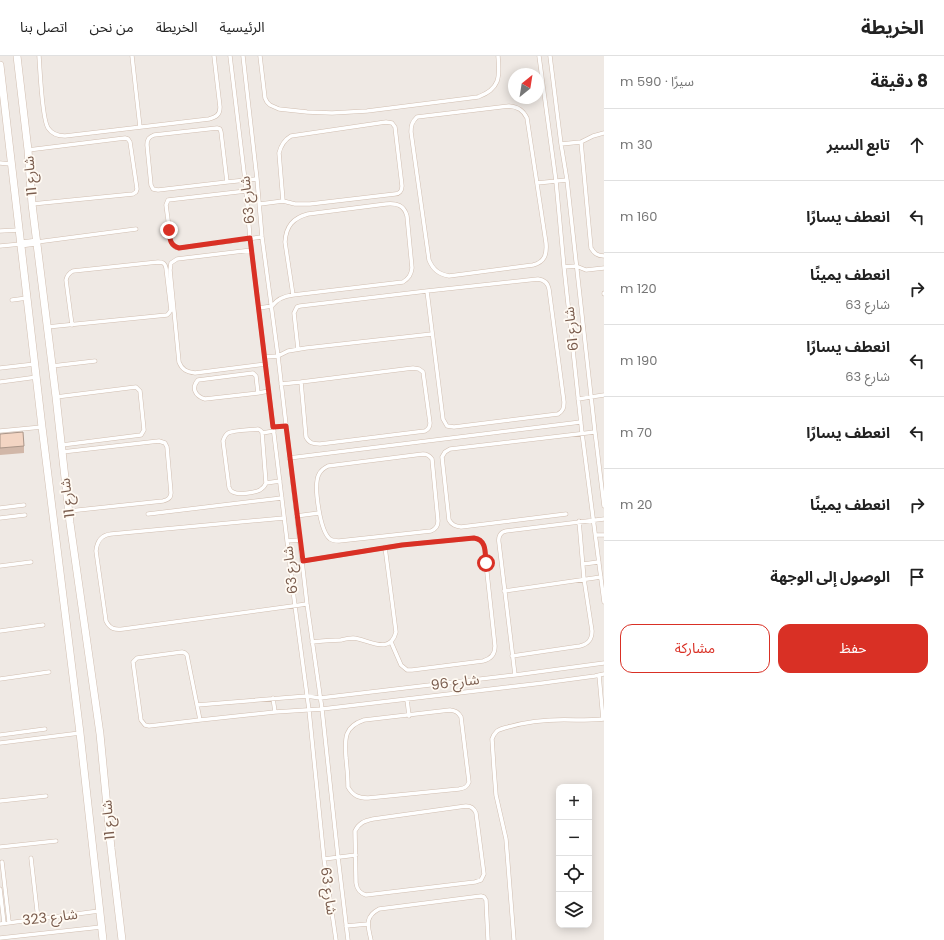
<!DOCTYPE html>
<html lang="ar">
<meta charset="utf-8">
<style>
body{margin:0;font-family:Poppins,"Noto Sans Arabic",sans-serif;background:#f2f2f2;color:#222;direction:rtl}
.controls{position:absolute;right:12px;bottom:12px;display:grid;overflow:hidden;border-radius:8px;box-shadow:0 2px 10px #0003}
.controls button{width:36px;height:36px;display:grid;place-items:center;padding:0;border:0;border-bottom:1px solid #e0e0e0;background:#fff;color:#222;font:20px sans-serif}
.compass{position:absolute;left:508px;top:12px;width:36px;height:36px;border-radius:50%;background:#fff;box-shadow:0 2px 10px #0003;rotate:30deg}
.stop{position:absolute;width:12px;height:12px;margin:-9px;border:3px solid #d93025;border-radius:50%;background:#fff}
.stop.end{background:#d93025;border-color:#fff;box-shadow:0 1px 4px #0008}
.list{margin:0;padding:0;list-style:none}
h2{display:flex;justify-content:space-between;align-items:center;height:52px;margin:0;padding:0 16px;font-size:17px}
h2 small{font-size:13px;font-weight:400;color:#767676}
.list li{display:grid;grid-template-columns:26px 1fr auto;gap:12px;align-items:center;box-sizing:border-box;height:72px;padding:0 16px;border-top:1px solid #e0e0e0}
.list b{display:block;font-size:15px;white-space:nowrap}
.list p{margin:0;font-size:13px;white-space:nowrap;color:#767676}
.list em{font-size:13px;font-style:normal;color:#767676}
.actions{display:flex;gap:8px;padding:12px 16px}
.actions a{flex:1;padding:9px 0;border:1px solid #d93025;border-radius:12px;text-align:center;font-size:14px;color:#d93025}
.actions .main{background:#d93025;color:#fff}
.icon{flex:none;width:22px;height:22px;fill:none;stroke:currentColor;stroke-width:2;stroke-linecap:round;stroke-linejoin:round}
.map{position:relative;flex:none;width:604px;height:884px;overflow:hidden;direction:ltr}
header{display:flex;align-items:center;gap:24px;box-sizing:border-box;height:56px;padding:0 20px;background:#fff;border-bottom:1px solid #e0e0e0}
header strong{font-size:19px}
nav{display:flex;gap:22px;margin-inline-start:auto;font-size:14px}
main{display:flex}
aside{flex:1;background:#fff}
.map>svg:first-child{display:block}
.industrial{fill:#efe9e4;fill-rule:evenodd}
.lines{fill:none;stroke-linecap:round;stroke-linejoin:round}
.lane-casing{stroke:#d1beb0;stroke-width:4.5}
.street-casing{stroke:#d1beb0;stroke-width:8}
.lane{stroke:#fff;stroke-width:3.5}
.street{stroke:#fff;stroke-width:7}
.wall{fill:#d1b7a8}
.building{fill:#f3d5c3;stroke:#aa9588}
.route{stroke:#d93025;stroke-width:5}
.labels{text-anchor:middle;stroke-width:3.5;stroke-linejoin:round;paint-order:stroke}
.street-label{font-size:14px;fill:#7a5c4d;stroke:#fffaf3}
</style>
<header>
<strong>الخريطة</strong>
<nav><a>الرئيسية</a><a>الخريطة</a><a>من نحن</a><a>اتصل بنا</a></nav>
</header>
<main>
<aside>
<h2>8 دقيقة<small>سيرًا · 590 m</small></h2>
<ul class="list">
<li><svg class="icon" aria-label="ahead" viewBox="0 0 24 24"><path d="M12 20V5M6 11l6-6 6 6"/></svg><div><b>تابع السير</b></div><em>30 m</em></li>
<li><svg class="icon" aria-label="left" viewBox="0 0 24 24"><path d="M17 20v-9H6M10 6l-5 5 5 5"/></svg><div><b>انعطف يسارًا</b></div><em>160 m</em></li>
<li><svg class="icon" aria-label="right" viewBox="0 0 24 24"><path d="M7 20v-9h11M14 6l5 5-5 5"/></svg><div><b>انعطف يمينًا</b><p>شارع 63</p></div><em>120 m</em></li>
<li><svg class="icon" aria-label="left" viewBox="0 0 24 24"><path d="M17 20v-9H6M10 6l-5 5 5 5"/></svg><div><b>انعطف يسارًا</b><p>شارع 63</p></div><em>190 m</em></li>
<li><svg class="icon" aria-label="left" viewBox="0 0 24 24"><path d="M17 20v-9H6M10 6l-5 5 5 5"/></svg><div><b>انعطف يسارًا</b></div><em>70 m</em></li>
<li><svg class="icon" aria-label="right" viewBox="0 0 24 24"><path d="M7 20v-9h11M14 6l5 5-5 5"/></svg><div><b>انعطف يمينًا</b></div><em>20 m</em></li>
<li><svg class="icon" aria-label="arrive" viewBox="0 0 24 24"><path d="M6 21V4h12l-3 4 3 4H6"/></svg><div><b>الوصول إلى الوجهة</b></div></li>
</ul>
<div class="actions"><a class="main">حفظ</a><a>مشاركة</a></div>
</aside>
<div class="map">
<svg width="604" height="884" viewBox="0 0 604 884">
<rect width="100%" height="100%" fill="#fdf6ec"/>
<path class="industrial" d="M0,0H604V884H0ZM514,18H538V42H514ZM559,731H589V869H559Z"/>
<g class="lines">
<defs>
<path id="lane" d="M39,0C40,14 42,63 48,72C52,78 58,80 65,80L209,63C216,61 220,59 220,51L214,0
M132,0L140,71
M230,0L245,124L250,182L295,550L309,654L324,803L336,884
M243,0L257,123L262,181L278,300L307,548L322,653L338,801L348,884
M260,0L265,42L267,46L270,49L279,53L307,56L332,57L367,55L478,41C500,33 500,21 498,0
M539,0L556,125L564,211L582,377L604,546
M550,0L561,88L567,124L595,376L604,450
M509,50C518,51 523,54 527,62L546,187C547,198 545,206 533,209L449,220C439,218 433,214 429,204L411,76C411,69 412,66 417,61Z
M386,66L392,67L395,71L402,130C402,135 399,138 395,138L310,148H295L283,145L279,97C281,89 284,84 291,80Z
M581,86L591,192C594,197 597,200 604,200
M561,88L581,86L593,80L604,77
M28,94L125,82L128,83L130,86L137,133L136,136L133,138L32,148
M0,107L11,108
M227,126L158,134L153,133L151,129L147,89C147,83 149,81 154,79L217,72L220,73L221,76L227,126L257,123
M537,127L567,124
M246,135L168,144L166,149L171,186L175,191L179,192L262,181
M260,148L283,145
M0,175L19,174
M37,186L136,173
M0,190L21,188
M252,194L177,203L171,207L170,214L179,306C182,314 187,316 195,317L266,308
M564,211L576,210L586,214L604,212
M604,237V238
M12,244L27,242
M259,252L272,250C277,243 284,240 293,239L403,226C409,222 411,219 412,212L407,160C404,149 397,147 386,148L308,158C293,162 286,170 285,186L293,239
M47,271L167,259L169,257L171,254L166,212C165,207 163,206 158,206L73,215C69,217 67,219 66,224L72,269
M298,293L294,257L297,251L300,250L427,235L443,363L447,370L454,371L558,358C563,355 564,352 564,346L549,233C548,227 545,224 538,223L427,235
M265,301L278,300L288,295L306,292L432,278
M52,310L95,305
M0,312L35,308
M0,326L37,321
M281,328L301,326L306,381C309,387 313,388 320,388L425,375C429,373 430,371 430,367L423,316L419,313L413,312L301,326
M258,337L205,343C195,340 191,332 198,324L253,317L256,320L258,337L269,335
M56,341L136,331L140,335L144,374L141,379L62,389
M578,343L604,339
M273,371L286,370
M258,373L260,374L262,376L266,427C265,430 263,432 260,434C254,437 238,439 233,436C230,435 230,434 229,431L223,385C224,382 225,379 228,377C234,374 251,374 258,373Z
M0,375L42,371
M262,377L274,375
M62,396L159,385L165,387L167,391L171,437C171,442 168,444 163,445L69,455
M423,398C427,398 429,399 432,403L438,465C438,470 436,473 431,475L339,485C336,485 333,485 330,483C320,475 313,429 319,418C321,414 324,412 328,410Z
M289,402L581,366
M266,427L280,425
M0,452L24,449
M148,458L282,442
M566,458L461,471C455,470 452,469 449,464L442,401L445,396L450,393L595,376
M296,460L319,457
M0,462L25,459
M284,462L111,478C101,479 97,485 96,495L106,565C110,573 115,574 123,573L307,548
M596,479H604
M287,485L300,484
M303,505L402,489L474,482C479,483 482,485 484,489L495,590C495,598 491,603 483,605L412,614H407L401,609L391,586
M583,508L599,506
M0,510L31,506
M504,535L601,521
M0,575L43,569
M312,586C322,585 331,584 341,584C345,583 349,582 353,582C368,583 390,600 396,576L385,491
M182,596L185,597L187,599L200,664L149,670L145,669L141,664L133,606L137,602Z
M512,600L580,590C588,588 592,584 592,575L584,523L579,465
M515,619L499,487C498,481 500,476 506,475L604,463
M599,619L603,663
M0,623L49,616
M273,642L275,656
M407,643L409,660
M197,649L307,640L320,642L515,619L604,607
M450,654C456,655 458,656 461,661L469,726C467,731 465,732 459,733L368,742C359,742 353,740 348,731C348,721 347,712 346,702C345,684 343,671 364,664Z
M200,664L275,656L322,653L543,627L595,620L604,618
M0,679L45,673
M0,687L80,677
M0,745L46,740
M466,750C471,750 474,752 476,757L484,818L481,824L475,826L366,839C360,837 357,834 356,827L355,775C359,767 364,765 373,763Z
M0,791L56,785
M31,802L38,863
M324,803L356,799
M2,806L9,866
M0,833L4,867
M0,868L99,855
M346,870L368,868
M0,882L101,871
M371,884C368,870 364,861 379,853L481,840L484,841L486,844L488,884
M514,884L506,783L496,739L494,713L492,683C493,680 494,678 497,675C500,673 504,672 508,671C529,665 554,663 576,664C586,664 594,664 604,663"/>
<path id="street" d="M17,0L28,94L32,148L56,341L70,467L100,678L111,792L122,884
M0,9L42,371L80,677L103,884
M21,188L37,186"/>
</defs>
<use href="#lane" class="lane-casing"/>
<use href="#street" class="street-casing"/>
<use href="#lane" class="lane"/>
<use href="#street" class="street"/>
</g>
<path class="wall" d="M0,378L24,390V397L0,399Z"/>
<path class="building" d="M23,376L24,390L0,392V378Z"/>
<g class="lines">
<path class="route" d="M169,174C170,182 169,189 179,192L250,182L273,371L286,370L303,505L402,489L474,482C487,484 485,497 486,507"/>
</g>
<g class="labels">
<g class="street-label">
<text transform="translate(30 120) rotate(-95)" y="5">شارع 11</text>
<text transform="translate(247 144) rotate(-96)" y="5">شارع 63</text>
<text transform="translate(571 273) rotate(-96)" y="5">شارع 61</text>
<text transform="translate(67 442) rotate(-97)" y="5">شارع 11</text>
<text transform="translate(290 514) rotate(-96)" y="5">شارع 63</text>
<text transform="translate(455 626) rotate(-7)" y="5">شارع 96</text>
<text transform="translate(108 764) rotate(-95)" y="5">شارع 11</text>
<text transform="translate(329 835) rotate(82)" y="5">شارع 63</text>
<text transform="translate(50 861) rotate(-7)" y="5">شارع 323</text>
</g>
</g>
</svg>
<div class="controls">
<button>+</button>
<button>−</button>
<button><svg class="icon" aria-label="locate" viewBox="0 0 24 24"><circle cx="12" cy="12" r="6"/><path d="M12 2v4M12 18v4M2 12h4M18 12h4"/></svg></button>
<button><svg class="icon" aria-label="layers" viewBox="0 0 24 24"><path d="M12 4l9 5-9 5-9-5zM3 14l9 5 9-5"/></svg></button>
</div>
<svg class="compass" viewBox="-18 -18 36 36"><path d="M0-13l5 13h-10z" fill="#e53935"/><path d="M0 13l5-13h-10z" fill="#767676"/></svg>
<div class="stop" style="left:486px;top:507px"></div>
<div class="stop end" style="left:169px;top:174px"></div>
</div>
</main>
